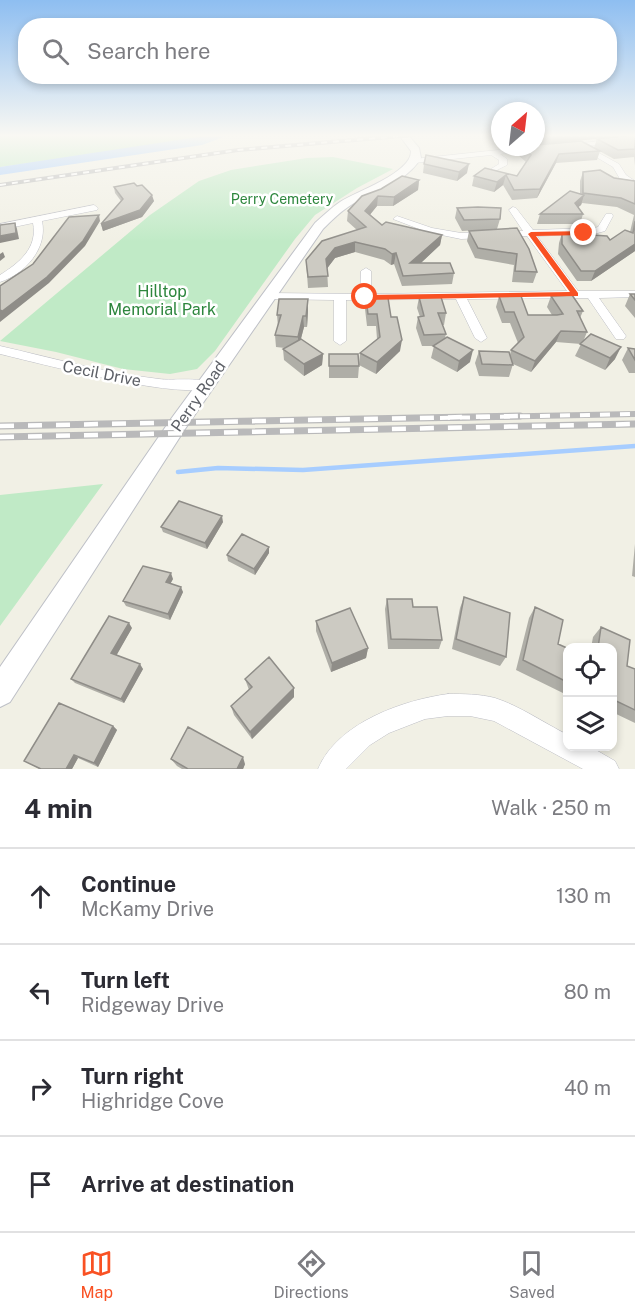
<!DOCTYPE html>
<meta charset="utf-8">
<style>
body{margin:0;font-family:"Public Sans",sans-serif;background:#f2f2f3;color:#2b2b33}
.controls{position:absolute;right:18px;bottom:18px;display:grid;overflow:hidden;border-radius:12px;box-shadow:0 3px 9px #0003}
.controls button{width:54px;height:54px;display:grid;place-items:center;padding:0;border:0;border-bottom:2px solid #e1e1e2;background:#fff;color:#2b2b33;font:30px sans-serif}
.compass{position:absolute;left:491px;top:102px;width:54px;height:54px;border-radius:50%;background:#fff;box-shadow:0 3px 9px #0003;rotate:28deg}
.stop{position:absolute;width:18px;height:18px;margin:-14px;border:4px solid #f95123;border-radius:50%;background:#fff}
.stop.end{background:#f95123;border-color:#fff;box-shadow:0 2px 6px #0008}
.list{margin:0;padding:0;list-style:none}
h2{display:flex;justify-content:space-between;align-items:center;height:78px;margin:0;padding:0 24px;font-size:26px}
h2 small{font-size:20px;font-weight:400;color:#7c7c81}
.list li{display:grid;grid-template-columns:39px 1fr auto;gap:18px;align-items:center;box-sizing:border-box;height:96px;padding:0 24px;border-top:2px solid #e1e1e2}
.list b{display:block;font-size:22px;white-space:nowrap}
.list p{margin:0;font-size:20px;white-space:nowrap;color:#7c7c81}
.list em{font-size:20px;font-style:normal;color:#7c7c81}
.icon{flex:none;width:33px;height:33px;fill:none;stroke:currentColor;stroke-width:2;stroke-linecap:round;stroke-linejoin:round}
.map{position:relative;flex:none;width:635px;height:769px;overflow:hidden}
.search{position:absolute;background:#fff;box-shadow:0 3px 9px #0003;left:18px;right:18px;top:18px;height:66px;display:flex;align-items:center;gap:15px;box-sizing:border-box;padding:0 21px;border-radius:24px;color:#7c7c81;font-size:22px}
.sheet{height:462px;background:#fff}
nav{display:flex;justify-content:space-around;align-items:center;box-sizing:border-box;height:84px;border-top:2px solid #e1e1e2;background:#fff;font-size:16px;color:#7c7c81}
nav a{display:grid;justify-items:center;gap:3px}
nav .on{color:#f95123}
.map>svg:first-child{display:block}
.green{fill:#c0eac6}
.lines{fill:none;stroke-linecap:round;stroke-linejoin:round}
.stream{stroke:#a7cdff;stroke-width:4.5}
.river{fill:#a7cdff;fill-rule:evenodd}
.street-casing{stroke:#bdbec5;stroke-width:1}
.secondary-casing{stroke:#bec0c7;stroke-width:2}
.street{fill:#fff;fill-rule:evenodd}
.secondary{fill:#fff;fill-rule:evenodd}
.rail-far2-casing{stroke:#b9b9ba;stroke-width:4}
.rail-far1-casing{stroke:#b9b9ba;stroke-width:6}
.rail-casing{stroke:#b9b9ba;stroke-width:7}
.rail-far2{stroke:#fff;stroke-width:2;stroke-dasharray:6;stroke-linecap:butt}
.rail-far1{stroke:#fff;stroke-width:4;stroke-dasharray:10;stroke-linecap:butt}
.rail{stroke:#fff;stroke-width:4.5;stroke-dasharray:14;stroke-linecap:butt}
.wall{fill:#afaea7}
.shaded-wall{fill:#8f8d88}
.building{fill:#cccac2;stroke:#8f8d88;stroke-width:1.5}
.route{fill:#f95123}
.labels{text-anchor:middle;stroke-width:5;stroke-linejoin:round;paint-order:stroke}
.far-park-label{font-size:14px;fill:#2d863d;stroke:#fff}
.park-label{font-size:16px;fill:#2d863d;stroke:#fff}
.street-label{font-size:16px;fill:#5d6067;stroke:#fff}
</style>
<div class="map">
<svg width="635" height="769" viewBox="0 0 635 769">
<rect width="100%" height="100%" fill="#f1f0e5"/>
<path class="green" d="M0,135H216L203,139L0,167Z
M333,157L393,169L357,188L315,215L295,239L215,351L197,369L170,374L123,369L56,352L0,341L150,215L199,181L231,170L307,158Z
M103,484L0,626V495Z"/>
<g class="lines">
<path class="stream" d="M178,472L218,468L303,470L635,446"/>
<path class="river" d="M211,135H229L202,145L0,175V167Z"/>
<defs>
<path id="street" d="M635,137V141L586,146L619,164L626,175L635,181V186L620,179L613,167L581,148L580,146L569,147L566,145Z
M537,146L541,148L539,149L500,154L507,159V165L495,171L491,169L499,164V160L491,155L414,163L410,161L414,159Z
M94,205L98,208L97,210L42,221C48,248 25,274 0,282V275C19,263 38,248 33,223L0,230V224Z
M513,207L516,208L533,230L594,228L598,227L606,214H612L613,216L605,231L594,234L537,236L578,291H635V297L599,298L626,336L624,339H616L588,298L467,299L487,338L481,342L475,338L456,299L346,300V341L340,345L334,341V300L269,299L263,296L269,293L360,294L361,271L366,268L371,271V294L567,291L527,236L461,239L427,232L393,219L397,216L432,228L461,233L523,231L509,210Z
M0,346C52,358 106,373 159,379C172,381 206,376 213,385C197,405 30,361 0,354Z
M448,694C463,694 480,694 495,698C520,706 544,723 568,735V746H589L615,761L619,769H583L494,721L470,716H448L425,719L389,733L370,745L346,769H318C337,723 403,700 448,694Z"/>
<path id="secondary" d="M399,135H408L419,148L421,158C405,184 372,191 348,207C339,213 331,221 323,229L185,429L10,702L0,707V667L171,419L315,223C323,216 331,208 340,202C357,191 412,173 411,151Z"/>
</defs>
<use href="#street" class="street-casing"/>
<use href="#secondary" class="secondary-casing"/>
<use href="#street" class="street"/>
<use href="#secondary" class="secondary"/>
<defs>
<path id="rail-far2" d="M0,185L238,150L412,135"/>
<path id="rail-far1" d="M440,418L635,414"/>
<path id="rail" d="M0,426L520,416
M0,437L635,424"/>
</defs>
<use href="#rail-far2" class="rail-far2-casing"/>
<use href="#rail-far1" class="rail-far1-casing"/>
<use href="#rail" class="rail-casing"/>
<use href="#rail-far2" class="rail-far2"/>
<use href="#rail-far1" class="rail-far1"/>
<use href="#rail" class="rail"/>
</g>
<path class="wall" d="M498,135H500V143L497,140Z
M635,135V166L634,157L614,159L594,148L597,139Z
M520,147L600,151L597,160L556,163L537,198L512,200L503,185L494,192L472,186L474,176L485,168L517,176L526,162L518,155Z
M424,164L467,173L457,181L423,173Z
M583,172L635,181V251L591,281H577L558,254L559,243L562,233L610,240L630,232L634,215L617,207L582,203L581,205L578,207L583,214L580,224H537L540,214L580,194V181Z
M419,180L418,190L393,206H377L370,214L382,225L442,235L440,245L421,263L454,273L452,284L402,286L394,264L391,265L384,260L355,252L335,258L327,268L328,287L308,288L306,260L357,230L347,221L348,211L381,189Z
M137,186L154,201L142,217L103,231L101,224L121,201L115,193L114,187Z
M457,208L500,219L497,229L537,272L533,283L512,282L514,265L475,258L467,241L469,231L478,230L462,231L455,218Z
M630,294H635V318L625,306Z
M499,296L528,315H552L547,307L551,296L583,311L580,318L587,332L583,342L615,359L605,370L575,356L581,344L556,342L531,372L513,364L509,377L479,376L475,363L479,351L510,355L511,350L518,343L510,323H502L496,307Z
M419,297L446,313L444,325H442L446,334L445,338L470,362L457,372L431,358L434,346H422L416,328L418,317H420L417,308Z
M366,298L391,317L400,351L376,374L359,365L360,353L377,339L376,326H367L365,309Z
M308,311L307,327H304L301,339L323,354L322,365L304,376L284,360L283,349L285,348L276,347L275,335L278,327L277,315Z
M628,348L635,349V373H629L622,360Z
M329,354L359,366L358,378H329Z
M223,522L207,549L163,532L161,527Z
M635,544V577L632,576Z
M269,547V553L255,575L228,561L227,555Z
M173,579L170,584L183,592L170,620L126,606L123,601Z
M464,597L506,657L500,666L452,649L460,608Z
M387,599L413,607L442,640L439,649H388L385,609Z
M535,607L558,644L567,648V695L516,670L529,618Z
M316,621L368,648L366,658L331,672L316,631Z
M601,627L627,666L635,669V723L612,712V648H591L593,637Z
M132,628L116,655L143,669L124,703L75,683L71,679Z
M245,679L294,688V697L252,739L234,715L231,706L249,690Z
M113,726L117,730L98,767L78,758L72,769H39L24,761Z
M171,759L245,764L243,769H182L177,766Z"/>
<path class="shaded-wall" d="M556,135H635L536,145V137Z
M559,154L556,163L537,198L540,189Z
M469,164L467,173L457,181L459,172Z
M506,175L503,185L494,192L497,182Z
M419,180L418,190L393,206L394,197Z
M152,195L154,201L142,217L103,231L101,224Z
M584,195L581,205L571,213L575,203Z
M378,196L377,206L365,221V211Z
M99,215L100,221L85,246L49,283L0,322V313Z
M15,223L17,229L19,239L0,243V236Z
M442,235L440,245L409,274L410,263Z
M355,242V252L335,258L326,270V259L335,248Z
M635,244V251L591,281L595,271Z
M3,252L5,257L0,261V254Z
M396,253L394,264L391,265L392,254Z
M308,299V311L307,327L306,316Z
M303,316L304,327L298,349V337Z
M561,331L556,342L531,372L535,361Z
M402,340L400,351L376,374L377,362Z
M621,347L615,359L605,370L610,358Z
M473,350L470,362L457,372L459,361Z
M323,354L322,365L304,376V364Z
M222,516L223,522L207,549L205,543Z
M269,547V553L255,575L254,569Z
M171,573L173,579L168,588L166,582Z
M181,587L183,592L170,620L168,614Z
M129,623L132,628L115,658L111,653Z
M368,648L366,658L331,672L332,663Z
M140,664L143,669L124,703L121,699Z
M294,688V697L252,739L250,732Z
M113,726L117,730L98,767L94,763Z
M74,755L78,758L72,769H66Z
M243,757L245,764L243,769H237Z"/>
<path class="building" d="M536,135H556L536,137Z
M635,135V149L618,150L597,139Z
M581,141L600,151L559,154L540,189L514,190L506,175L497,182L474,176L485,168L517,176L531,155L520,147H536V145Z
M426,155L469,164L459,172L424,164Z
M600,170L614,178L635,181V204L621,198L583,193V172Z
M402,176L419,180L394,197L378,196L365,211L382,225L386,222L442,235L410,263H450L454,273L403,276L396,253L392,254L385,249L355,242L335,248L326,259L328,276L308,277L306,260L322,241L366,227L348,211L362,196L381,189Z
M134,183L137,186L142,185L152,195L140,210L101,224L123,199L114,187Z
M570,191L584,195L575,203L583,214H540Z
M478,207L501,208L500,219L464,220L457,208Z
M99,215L83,241L47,277L0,313V311H2L0,310V286L33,264L69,217Z
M635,221V244L595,271H581L562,244V233L607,236L610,240L625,230L633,233Z
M15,223L16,233L0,236V225Z
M517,228L529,249L537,272L515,271L517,254L478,248L469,231Z
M630,294H635V300Z
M572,295L583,311H577L587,332L561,331L535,361L511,350L524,337L514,312H505L499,296H521L528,315H557L563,314L551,296Z
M419,297H441L446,313H438L446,334L424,335L418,317L424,316Z
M366,298H388L391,317H397L402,340L377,362L360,353L380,337L377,314H368Z
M279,299H308L306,316H303L298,337L275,335L281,315H277Z
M591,334L621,347L610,358L580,344Z
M447,337L473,350L459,361L433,346Z
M301,339L323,354L304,364L283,349Z
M628,348L635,349V360Z
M479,351L509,352L513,365L482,364Z
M329,354H358L359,366H329Z
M179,501L222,516L205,543L161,527Z
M242,534L269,547L254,569L227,555Z
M143,566L171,573L166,582L181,587L168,614L123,601Z
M464,597L510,613L506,657L456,639Z
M387,599H412L413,607H437L442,640L391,639Z
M535,607L563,620L558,644L567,648V682L523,660Z
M350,608L368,648L332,663L316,621Z
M109,616L129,623L111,653L140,664L121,699L71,679Z
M601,627L630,640L627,666L635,669V710L612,699V648H598Z
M269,657L294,688L250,732L231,706L252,687L245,679Z
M59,703L113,726L94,763L74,755L66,769H41L24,761Z
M188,727L243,757L237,769H188L171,759Z"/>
<linearGradient id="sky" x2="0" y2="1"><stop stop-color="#8ebef1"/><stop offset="0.56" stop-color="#f9f8f3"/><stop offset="1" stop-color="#f9f8f3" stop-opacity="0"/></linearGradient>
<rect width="635" height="242" fill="url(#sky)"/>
<path class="route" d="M586,231L584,235L536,236L578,293V296L365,300L361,297L365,295L570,292L528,234L531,232Z"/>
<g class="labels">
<g class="far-park-label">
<text x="282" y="204">Perry Cemetery</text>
</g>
<g class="park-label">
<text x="162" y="297">Hilltop<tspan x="162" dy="18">Memorial Park</tspan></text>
</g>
<g class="street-label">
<text transform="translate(102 373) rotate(11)" y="6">Cecil Drive</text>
<text transform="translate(198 396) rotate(-55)" y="6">Perry Road</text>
</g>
</g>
</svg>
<div class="controls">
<button><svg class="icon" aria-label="locate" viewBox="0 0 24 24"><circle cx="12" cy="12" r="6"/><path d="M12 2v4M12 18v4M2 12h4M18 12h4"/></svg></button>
<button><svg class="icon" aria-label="layers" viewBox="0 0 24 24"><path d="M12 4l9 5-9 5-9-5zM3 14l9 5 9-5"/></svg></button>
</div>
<svg class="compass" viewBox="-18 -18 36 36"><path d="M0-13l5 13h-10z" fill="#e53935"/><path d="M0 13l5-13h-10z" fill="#7c7c81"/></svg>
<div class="stop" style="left:365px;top:297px"></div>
<div class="stop end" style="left:584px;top:233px"></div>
<div class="search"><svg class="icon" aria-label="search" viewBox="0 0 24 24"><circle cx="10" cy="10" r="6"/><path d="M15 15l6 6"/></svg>Search here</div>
</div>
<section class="sheet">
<h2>4 min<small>Walk · 250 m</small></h2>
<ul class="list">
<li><svg class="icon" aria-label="ahead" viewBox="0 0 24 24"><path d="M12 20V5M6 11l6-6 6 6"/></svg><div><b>Continue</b><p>McKamy Drive</p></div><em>130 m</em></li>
<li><svg class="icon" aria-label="left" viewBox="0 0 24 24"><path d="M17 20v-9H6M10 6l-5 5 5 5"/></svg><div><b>Turn left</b><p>Ridgeway Drive</p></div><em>80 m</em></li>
<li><svg class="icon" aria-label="right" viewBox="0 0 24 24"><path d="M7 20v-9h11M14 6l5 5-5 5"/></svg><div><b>Turn right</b><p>Highridge Cove</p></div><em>40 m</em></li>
<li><svg class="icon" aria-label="arrive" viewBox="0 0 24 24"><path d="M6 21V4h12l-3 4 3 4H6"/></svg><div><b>Arrive at destination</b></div></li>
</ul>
</section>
<nav>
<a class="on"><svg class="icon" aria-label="map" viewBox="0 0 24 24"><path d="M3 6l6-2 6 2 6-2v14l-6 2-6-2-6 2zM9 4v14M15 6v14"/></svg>Map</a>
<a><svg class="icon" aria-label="directions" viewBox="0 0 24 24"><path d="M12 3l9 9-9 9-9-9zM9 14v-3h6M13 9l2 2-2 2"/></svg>Directions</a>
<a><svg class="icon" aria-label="saved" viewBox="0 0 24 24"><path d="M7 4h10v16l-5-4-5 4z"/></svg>Saved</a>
</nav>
